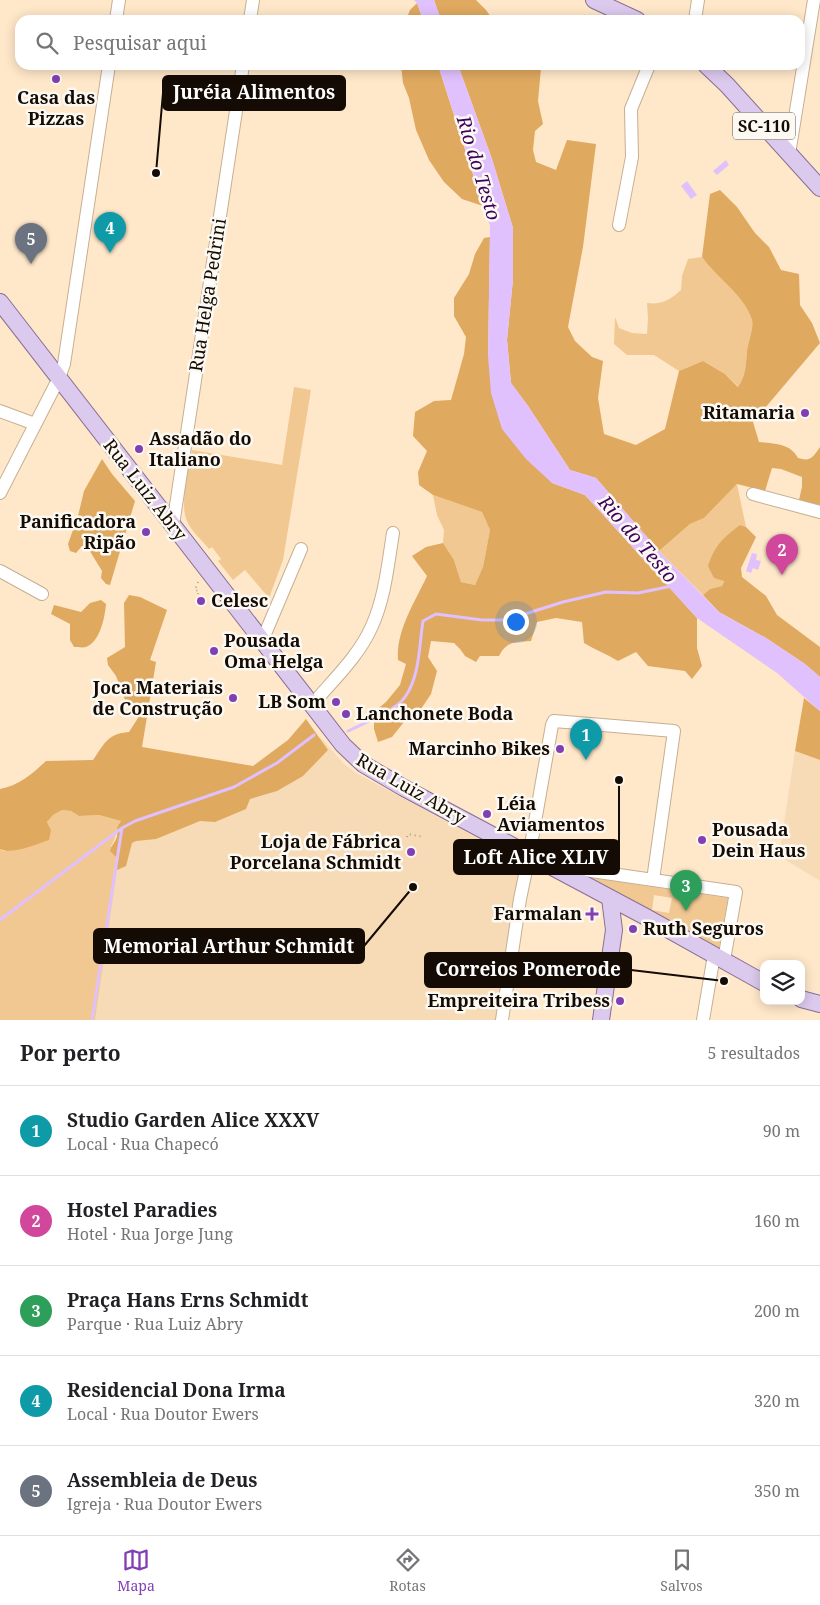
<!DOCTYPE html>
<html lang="pt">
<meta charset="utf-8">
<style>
body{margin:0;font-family:"Noto Serif",serif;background:#f6f6f6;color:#202124}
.controls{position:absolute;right:15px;bottom:15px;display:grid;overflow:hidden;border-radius:10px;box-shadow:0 2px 12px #0003}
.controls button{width:45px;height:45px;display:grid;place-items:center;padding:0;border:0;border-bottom:1px solid #e0e0e0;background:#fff;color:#202124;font:25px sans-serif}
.you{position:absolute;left:515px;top:621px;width:18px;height:18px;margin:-12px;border:4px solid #fff;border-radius:50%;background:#1a73e8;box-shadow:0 0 0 8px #1a73e833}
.badge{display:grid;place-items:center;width:32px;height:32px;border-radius:50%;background:#823fb3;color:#fff;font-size:16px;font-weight:700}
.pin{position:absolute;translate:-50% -41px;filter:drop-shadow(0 1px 2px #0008)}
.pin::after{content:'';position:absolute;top:26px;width:18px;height:15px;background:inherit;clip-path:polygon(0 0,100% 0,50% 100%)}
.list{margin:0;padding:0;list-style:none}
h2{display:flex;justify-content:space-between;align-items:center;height:65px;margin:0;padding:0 20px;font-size:21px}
h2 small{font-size:16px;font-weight:400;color:#757577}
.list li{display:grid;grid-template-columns:32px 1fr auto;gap:15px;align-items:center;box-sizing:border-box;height:90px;padding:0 20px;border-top:1px solid #e0e0e0}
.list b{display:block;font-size:19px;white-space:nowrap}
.list p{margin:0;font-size:16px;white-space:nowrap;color:#757577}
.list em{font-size:16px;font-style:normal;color:#757577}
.icon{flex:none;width:28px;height:28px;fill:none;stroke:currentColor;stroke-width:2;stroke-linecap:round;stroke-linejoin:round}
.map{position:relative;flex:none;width:820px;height:1020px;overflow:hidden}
.search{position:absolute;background:#fff;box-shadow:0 2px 12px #0003;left:15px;right:15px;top:15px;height:55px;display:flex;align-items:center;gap:12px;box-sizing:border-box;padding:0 18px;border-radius:15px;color:#757577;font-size:19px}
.sheet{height:515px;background:#fff}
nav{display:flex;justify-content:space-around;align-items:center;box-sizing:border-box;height:70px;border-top:1px solid #e0e0e0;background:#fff;font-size:14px;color:#757577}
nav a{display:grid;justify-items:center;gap:2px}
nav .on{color:#823fb3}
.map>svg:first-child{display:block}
.built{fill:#f7dab6}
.green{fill:#f1c892;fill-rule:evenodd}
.forest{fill:#dfa95f}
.water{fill:#e0c1fd}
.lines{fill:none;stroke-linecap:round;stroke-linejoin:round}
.stream{stroke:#e0c1fd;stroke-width:3}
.minor-casing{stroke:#c6af92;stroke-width:14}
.major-casing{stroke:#876f94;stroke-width:18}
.path{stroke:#b19e87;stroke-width:2;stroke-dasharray:1 4;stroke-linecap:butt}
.minor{stroke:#fff;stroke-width:12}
.major{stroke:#dcc9ee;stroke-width:16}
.poi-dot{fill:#823fb3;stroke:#fcf8f2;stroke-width:2}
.labels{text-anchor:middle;stroke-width:5;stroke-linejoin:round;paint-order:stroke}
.shield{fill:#fcf8f2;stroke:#5a534b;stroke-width:1}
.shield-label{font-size:16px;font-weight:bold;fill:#140c04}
.poi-label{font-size:18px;font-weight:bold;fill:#140c04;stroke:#fcf8f2;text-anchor:end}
.street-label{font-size:18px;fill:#140c04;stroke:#fcf8f2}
.water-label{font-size:19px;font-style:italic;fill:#3c015c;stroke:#fcf8f2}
.leader{fill:none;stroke:#140c04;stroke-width:2}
.callout-dot{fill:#140c04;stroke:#fcf8f2;stroke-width:2}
.callout{fill:#140c04;stroke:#140c04;stroke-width:2}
.callout-label{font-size:19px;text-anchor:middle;font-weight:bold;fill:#fff}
</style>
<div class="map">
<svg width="820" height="1020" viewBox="0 0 820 1020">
<rect width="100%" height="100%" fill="#ffe7c9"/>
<path class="built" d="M320,737L344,764L356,773L520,861L496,1020H95L123,828L288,761Z
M795,751L820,760V881L779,856Z"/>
<path class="green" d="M702,257C716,277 745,296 752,320C754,328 748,342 747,351C746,364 746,376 739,387L725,374L703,361L679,371L654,355H627L614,344L615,317L619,328L632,333L647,334L648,318L647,303C661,305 670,300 681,290L682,276L688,259Z
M294,387L311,390L283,560L269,598L245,570L233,580L218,561L221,559L212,547L209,549C202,540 191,531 187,521C179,503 189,469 192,450L282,465Z
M737,484L746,527L740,525L722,586L710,589L703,595L659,551L690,524L704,518Z
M433,495L482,512L490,530L483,567L475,585L461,582L454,560L443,543L444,530L437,515Z
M62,810L71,811L79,816L99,815L121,821C115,830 117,837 111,846L116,857L117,870L95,1020H0V849L4,851L51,830L47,822L53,815Z
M468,839L519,864L518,865L465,857Z
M586,877L728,898L719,948ZM654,895L672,898L669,913L652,910Z"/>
<path class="forest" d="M434,0H476L486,10L493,20H441Z
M417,3L423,20H406L410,10Z
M401,65H438L483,206L462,199L444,182L429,160L416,130L409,98L403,83Z
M458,65H537L541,68L538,101L543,124L535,131L533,150L536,162L556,170L567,140L596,144L583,247L568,327L575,341L592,357L603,361L598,398L604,434L636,445L665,429L679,371L703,361L725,374L738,387C746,377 746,363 747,351C748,342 754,328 752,320C745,296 716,277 702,257L710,194L720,190L737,207L755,233L769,247L781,270L799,274L800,305L812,323L820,343L753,422L759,442C774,444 790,443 798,458C811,462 813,457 820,447V505L799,500L802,487V477L781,469L772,468L765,491L737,484L704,518L690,524L659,551L596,478L570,470L528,406L511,383L507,340L513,279V228L492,159Z
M490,237L488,356L552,483L585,495L697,618V648L702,666L692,679L685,671L648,666L636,652L618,661C607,654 595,650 584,643L582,622L556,618L537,622L531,641C515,642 507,641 499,656H480L476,662L465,656L460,649L454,643L431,641L428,657L437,671L431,694L421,709L404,722L392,737L378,742L374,729V712L386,702L400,685L406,664L398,660C396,630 415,602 427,576L412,556L426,547L443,543L454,560L461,582L475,585L483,567L490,530L482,512L433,495L419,485L418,472L427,451L413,436L415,412L434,401L451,400L464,354L466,337L454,316V298L469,274L475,254L484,238Z
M102,459L112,474L135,501L110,585L106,584L101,578L102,571L88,548L82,546L76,553L70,551L68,544L78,516L84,491Z
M740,525L746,527L756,537L741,568L742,577L766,596L777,615L820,647V677L805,664L766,638L719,612L703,595L710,589L722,586L724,581L714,578L708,566C715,545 723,538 740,525Z
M129,595L140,597L167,610L150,660L156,662L142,747L253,766L288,740L306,719L328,750L303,776L277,791L250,799L246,809L215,822L200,821L156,839L136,841L132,843L126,866L117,870L116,857L110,851C111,845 116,842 117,836C118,827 115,830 121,821L99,815L79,816L71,811L62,810L53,815L47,822L51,830L49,840C37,844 12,855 0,849V789C20,785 32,774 46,761L93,760C105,743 107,734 129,732L138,718L125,700L116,676L108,665L107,658L125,647L124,603Z
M101,600L106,604C105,617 100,642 86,647C83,648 77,647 74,647L70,640V624L51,614L54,605L81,612L90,603Z
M804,698L820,711V760L795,751Z"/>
<path class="water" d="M414,0H434L441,20H423L417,3Z
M438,65H458L492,159L513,228V279L507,340L511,383L528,406L570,470L596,478L659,551L719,612L766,638L805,664L820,677V711L777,673L697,618L585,495L552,483L526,459L502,429L491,393L488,356L490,226Z
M726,160L729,165L717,175L713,171Z
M687,181L697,195L691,199L681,186Z
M752,553L757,554L756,560L761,561L758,570L753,568L751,573L746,571Z"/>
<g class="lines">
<path class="stream" d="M348,731C362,724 397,710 405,697C420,676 419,646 423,621L436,614L482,620H506L563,602L606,592L638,593L672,586
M0,920L122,828L135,821L234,787L277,763L314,735
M92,1020L122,828"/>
<defs>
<path id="minor" d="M116,20L119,0
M250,20L253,0
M695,20L698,0
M789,154L814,0
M619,225L632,157L631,109L649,65
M0,411L35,424
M0,493L59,378L64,364L109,65
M753,494L820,512
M173,525L243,65
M0,571L42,594
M262,641L301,549
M312,705C333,680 359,656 372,626C385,597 388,564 393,533
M557,866L736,892L724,960
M502,1020L520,899L529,856L552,725L554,721L674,731L653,880
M703,1020L714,955"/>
<path id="major" d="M594,0L637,20
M706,65L727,85L820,188
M0,302L343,745L363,764L404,788L646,917L764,983
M801,999L820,1004
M601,1020L614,930L610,898"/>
</defs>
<use href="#minor" class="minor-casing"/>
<use href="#major" class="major-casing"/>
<path class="path" d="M198,582L195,590L199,591L198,594
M407,837L408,834L424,837"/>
<use href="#minor" class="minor"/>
<use href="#major" class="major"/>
</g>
<g class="poi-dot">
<circle cx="56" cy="79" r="5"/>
<circle cx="805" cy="413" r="5"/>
<circle cx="139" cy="449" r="5"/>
<circle cx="146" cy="532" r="5"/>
<circle cx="201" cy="601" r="5"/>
<circle cx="214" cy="651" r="5"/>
<circle cx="233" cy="698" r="5"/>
<circle cx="336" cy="702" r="5"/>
<circle cx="346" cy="714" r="5"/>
<circle cx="560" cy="749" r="5"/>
<circle cx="487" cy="814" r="5"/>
<circle cx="702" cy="840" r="5"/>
<circle cx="411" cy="852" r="5"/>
<path d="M589.5 906.5h5v5h5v5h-5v5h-5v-5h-5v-5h5z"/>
<circle cx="633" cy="929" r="5"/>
<circle cx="620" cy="1001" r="5"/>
</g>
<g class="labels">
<rect class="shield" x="733" y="112.5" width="62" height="27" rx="4"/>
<g class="shield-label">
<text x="764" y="132">SC-110</text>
</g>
<g class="poi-label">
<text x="56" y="104" text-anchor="middle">Casa das<tspan x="56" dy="21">Pizzas</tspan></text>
<text x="795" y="419">Ritamaria</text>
<text x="149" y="445" text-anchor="start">Assadão do<tspan x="149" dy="21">Italiano</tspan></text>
<text x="136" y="528">Panificadora<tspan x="136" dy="21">Ripão</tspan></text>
<text x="211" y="607" text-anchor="start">Celesc</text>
<text x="224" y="647" text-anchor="start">Pousada<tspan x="224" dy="21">Oma Helga</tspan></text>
<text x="223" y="694">Joca Materiais<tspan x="223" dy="21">de Construção</tspan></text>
<text x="326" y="708">LB Som</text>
<text x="356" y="720" text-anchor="start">Lanchonete Boda</text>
<text x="550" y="755">Marcinho Bikes</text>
<text x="497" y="810" text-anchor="start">Léia<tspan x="497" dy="21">Aviamentos</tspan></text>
<text x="712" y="836" text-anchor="start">Pousada<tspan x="712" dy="21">Dein Haus</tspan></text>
<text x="401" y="848">Loja de Fábrica<tspan x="401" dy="21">Porcelana Schmidt</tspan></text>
<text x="582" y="920">Farmalan</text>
<text x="643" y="935" text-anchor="start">Ruth Seguros</text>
<text x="610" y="1007">Empreiteira Tribess</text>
</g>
<g class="street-label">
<text transform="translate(208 295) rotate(-81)" y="6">Rua Helga Pedrini</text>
<text transform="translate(145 490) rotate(52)" y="6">Rua Luiz Abry</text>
<text transform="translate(411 789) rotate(30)" y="6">Rua Luiz Abry</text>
</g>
<g class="water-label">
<text transform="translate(479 168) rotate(73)" y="7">Rio do Testo</text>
<text transform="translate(638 539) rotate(49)" y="7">Rio do Testo</text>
</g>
</g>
<path class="leader" d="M156 173L163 93M619 780L619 857M413 887L364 946M724 981L631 970"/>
<g class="callout-dot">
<circle cx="156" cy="173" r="5"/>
<circle cx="619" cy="780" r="5"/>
<circle cx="413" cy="887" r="5"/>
<circle cx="724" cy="981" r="5"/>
</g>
<g class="callout">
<rect x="163" y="76" width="182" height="34" rx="5"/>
<rect x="454" y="840" width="165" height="34" rx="5"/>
<rect x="94" y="929" width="270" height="34" rx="5"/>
<rect x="425" y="953" width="206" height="34" rx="5"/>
</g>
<g class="callout-label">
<text x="254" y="99">Juréia Alimentos</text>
<text x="536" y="864">Loft Alice XLIV</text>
<text x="229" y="953">Memorial Arthur Schmidt</text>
<text x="528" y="976">Correios Pomerode</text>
</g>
</svg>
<div class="controls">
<button><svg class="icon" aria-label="layers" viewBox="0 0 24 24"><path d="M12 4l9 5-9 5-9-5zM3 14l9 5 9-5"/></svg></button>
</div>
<div class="you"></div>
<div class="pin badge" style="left:586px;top:760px;background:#0f9aa8">1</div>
<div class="pin badge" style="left:782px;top:575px;background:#d1479c">2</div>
<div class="pin badge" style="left:686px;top:911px;background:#2e9e5b">3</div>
<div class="pin badge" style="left:110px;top:253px;background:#0f9aa8">4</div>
<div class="pin badge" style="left:31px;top:264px;background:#6b7280">5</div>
<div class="search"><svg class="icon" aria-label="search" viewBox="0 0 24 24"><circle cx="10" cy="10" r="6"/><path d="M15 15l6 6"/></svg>Pesquisar aqui</div>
</div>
<section class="sheet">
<h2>Por perto<small>5 resultados</small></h2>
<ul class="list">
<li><span class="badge" style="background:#0f9aa8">1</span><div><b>Studio Garden Alice XXXV</b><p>Local · Rua Chapecó</p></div><em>90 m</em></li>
<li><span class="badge" style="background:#d1479c">2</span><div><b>Hostel Paradies</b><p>Hotel · Rua Jorge Jung</p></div><em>160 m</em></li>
<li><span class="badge" style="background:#2e9e5b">3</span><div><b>Praça Hans Erns Schmidt</b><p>Parque · Rua Luiz Abry</p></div><em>200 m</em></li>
<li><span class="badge" style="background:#0f9aa8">4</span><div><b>Residencial Dona Irma</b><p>Local · Rua Doutor Ewers</p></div><em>320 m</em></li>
<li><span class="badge" style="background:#6b7280">5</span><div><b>Assembleia de Deus</b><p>Igreja · Rua Doutor Ewers</p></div><em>350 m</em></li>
</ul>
</section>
<nav>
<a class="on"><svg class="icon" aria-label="map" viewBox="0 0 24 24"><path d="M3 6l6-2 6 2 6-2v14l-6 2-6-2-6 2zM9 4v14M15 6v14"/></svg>Mapa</a>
<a><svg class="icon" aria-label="directions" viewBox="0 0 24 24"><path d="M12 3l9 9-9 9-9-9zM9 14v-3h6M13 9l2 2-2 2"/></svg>Rotas</a>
<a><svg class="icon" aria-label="saved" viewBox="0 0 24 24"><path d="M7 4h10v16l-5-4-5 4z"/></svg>Salvos</a>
</nav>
